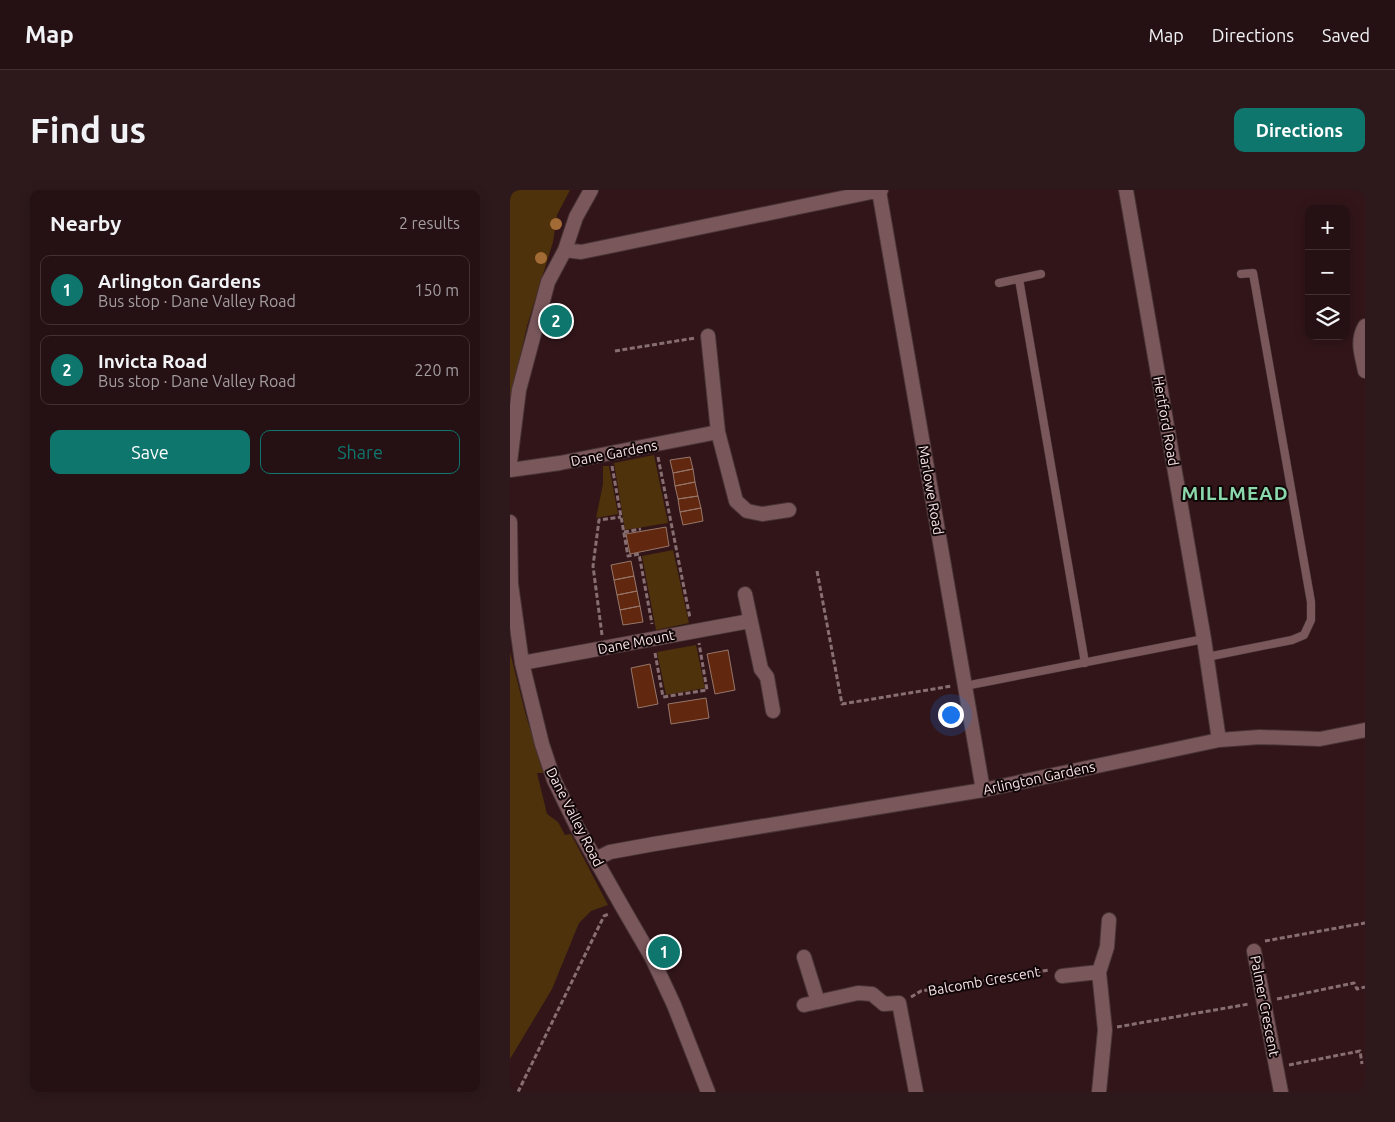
<!DOCTYPE html>
<meta charset="utf-8">
<style>
body{margin:0;font-family:Ubuntu,sans-serif;background:#2d191c;color:#f1f3f6}
.controls{position:absolute;right:15px;top:15px;display:grid;overflow:hidden;border-radius:10px;box-shadow:0 2px 12px #0003}
.controls button{width:45px;height:45px;display:grid;place-items:center;padding:0;border:0;border-bottom:1px solid #423033;background:#251013;color:#f1f3f6;font:25px sans-serif}
.you{position:absolute;left:440px;top:524px;width:18px;height:18px;margin:-12px;border:4px solid #fff;border-radius:50%;background:#1a73e8;box-shadow:0 0 0 8px #1a73e833}
.badge{display:grid;place-items:center;width:32px;height:32px;border-radius:50%;background:#0f766e;color:#fff;font-size:16px;font-weight:700}
.pin{position:absolute;translate:-50% -50%;border:2px solid #fff;box-shadow:0 1px 5px #0006}
.list{margin:0;padding:0;list-style:none}
h2{display:flex;justify-content:space-between;align-items:center;height:65px;margin:0;padding:0 20px;font-size:21px}
h2 small{font-size:16px;font-weight:400;color:#a39da0}
.list li{display:grid;grid-template-columns:32px 1fr auto;gap:15px;align-items:center;box-sizing:border-box;height:70px;margin:0 10px 10px;padding:0 10px;border:1px solid #423033;border-radius:10px}
.list b{display:block;font-size:19px;white-space:nowrap}
.list p{margin:0;font-size:16px;white-space:nowrap;color:#a39da0}
.list em{font-size:16px;font-style:normal;color:#a39da0}
.actions{display:flex;gap:10px;padding:15px 20px}
.actions a{flex:1;padding:11px 0;border:1px solid #0f766e;border-radius:10px;text-align:center;font-size:18px;color:#0f766e}
.actions .main{background:#0f766e;color:#fff}
.icon{flex:none;width:28px;height:28px;fill:none;stroke:currentColor;stroke-width:2;stroke-linecap:round;stroke-linejoin:round}
.map{position:relative;flex:none;width:855px;height:902px;overflow:hidden;border-radius:10px}
header{display:flex;align-items:center;gap:30px;box-sizing:border-box;height:70px;padding:0 25px;background:#251013;border-bottom:1px solid #423033}
header strong{font-size:24px}
nav{display:flex;gap:28px;margin-inline-start:auto;font-size:18px}
.intro{display:flex;align-items:center;justify-content:space-between;box-sizing:border-box;height:120px;padding:0 30px}
h1{margin:0;font-size:35px}
.button{padding:12px 22px;border-radius:10px;background:#0f766e;color:#fff;font-size:18px;font-weight:700}
main{display:flex;gap:30px;padding:0 30px}
aside{flex:1;background:#251013;border-radius:10px;box-shadow:0 2px 12px #0003}
.map>svg:first-child{display:block}
.green{fill:#4e320b}
.building{fill:#61270f;stroke:#97766a}
.lines{fill:none;stroke-linecap:round;stroke-linejoin:round}
.service-casing{stroke:#493436;stroke-width:9}
.minor-casing{stroke:#493436;stroke-width:16}
.path{stroke:#876e71;stroke-width:3;stroke-dasharray:5 2.5;stroke-linecap:butt}
.service{stroke:#79575b;stroke-width:8}
.minor{stroke:#79575b;stroke-width:14}
.tree{fill:#a26b35}
.labels{text-anchor:middle;stroke-width:4;stroke-linejoin:round;paint-order:stroke}
.street-label{font-size:14px;fill:#f9e4e6;stroke:#110607}
.district-label{font-size:19px;font-weight:bold;letter-spacing:1px;fill:#8ad8ab;stroke:#110607}
</style>
<header>
<strong>Map</strong>
<nav><a>Map</a><a>Directions</a><a>Saved</a></nav>
</header>
<div class="intro"><h1>Find us</h1><a class="button">Directions</a></div>
<main>
<aside>
<h2>Nearby<small>2 results</small></h2>
<ul class="list">
<li><span class="badge">1</span><div><b>Arlington Gardens</b><p>Bus stop · Dane Valley Road</p></div><em>150 m</em></li>
<li><span class="badge">2</span><div><b>Invicta Road</b><p>Bus stop · Dane Valley Road</p></div><em>220 m</em></li>
</ul>
<div class="actions"><a class="main">Save</a><a>Share</a></div>
</aside>
<div class="map">
<svg width="855" height="902" viewBox="0 0 855 902">
<rect width="100%" height="100%" fill="#311519"/>
<path class="green" d="M0,0H60L47,25L43,52L17,136L0,211Z
M144,265L158,333L115,340L104,273Z
M93,276H99L108,324L86,328L93,294Z
M163,360L179,433L146,440L132,366Z
M186,455L195,498L156,505L147,462Z
M0,462L16,526L34,583H27L37,624L48,632L55,645L61,644L98,715L81,721L69,733L42,799L0,869Z"/>
<path class="building" d="M180,267L183,279L163,283L160,270Z
M183,279L185,292L165,296L163,283Z
M185,292L188,306L168,309L165,296Z
M188,306L191,318L170,322L168,309Z
M191,318L193,331L173,335L170,322Z
M156,337L159,356L120,364L116,344Z
M121,371L124,386L104,390L101,375Z
M124,386L127,401L107,405L104,390Z
M127,401L130,416L110,420L107,405Z
M130,416L133,432L113,435L110,420Z
M218,460L225,500L205,504L197,464Z
M140,474L148,514L128,518L121,478Z
M196,508L199,528L161,534L158,514Z"/>
<g class="lines">
<defs>
<path id="service" d="M509,89L575,473
M489,93L531,84
M697,467L782,450L794,445L801,430V412L743,83L731,84
M455,496L694,449"/>
<path id="minor" d="M616,0L694,449L709,550
M369,1L473,600
M55,60L71,62L371,0
M855,136C846,151 852,165 855,181
M198,146L208,242L226,311L237,321L252,324L279,320
M0,272L9,200L38,92L55,60L66,27L81,0
M0,280L50,273L208,242
M0,332L1,394L12,473L32,554L44,590L67,637L113,718L142,768L164,815L198,902
M235,404L251,479L257,487L263,521
M12,473L240,431
M86,669L100,662L144,654L473,600L709,550L750,547L810,549L855,540
M744,761L771,902
M294,767L308,812
M589,782L597,757L599,730
M552,786L589,782L595,840L589,902
M294,815L348,803L362,804L374,814L389,813L406,902"/>
</defs>
<use href="#service" class="service-casing"/>
<use href="#minor" class="minor-casing"/>
<path class="path" d="M105,161L185,148
M148,267L180,428
M102,276L118,366L129,364L142,434
M114,342L131,339
M307,381L332,514L442,496
M92,445L83,376L89,330L111,327
M145,463L153,507L197,500L189,453
M755,751L855,733
M401,807L411,801L539,780
M767,809L844,793L847,799L855,797
M607,837L739,814
M779,875L850,861L852,874
M8,902L94,726L99,724"/>
<use href="#service" class="service"/>
<use href="#minor" class="minor"/>
</g>
<g class="tree">
<circle cx="46" cy="34" r="6"/>
<circle cx="31" cy="68" r="6"/>
</g>
<g class="labels">
<g class="street-label">
<text transform="translate(656 231) rotate(80)" y="5">Hertford Road</text>
<text transform="translate(104 263) rotate(-11)" y="5">Dane Gardens</text>
<text transform="translate(421 300) rotate(80)" y="5">Marlowe Road</text>
<text transform="translate(126 452) rotate(-11)" y="5">Dane Mount</text>
<text transform="translate(529 588) rotate(-12)" y="5">Arlington Gardens</text>
<text transform="translate(65 627) rotate(63)" y="5">Dane Valley Road</text>
<text transform="translate(474 791) rotate(-10)" y="5">Balcomb Crescent</text>
<text transform="translate(755 816) rotate(79)" y="5">Palmer Crescent</text>
</g>
<g class="district-label">
<text x="725" y="310">MILLMEAD</text>
</g>
</g>
</svg>
<div class="controls">
<button>+</button>
<button>−</button>
<button><svg class="icon" aria-label="layers" viewBox="0 0 24 24"><path d="M12 4l9 5-9 5-9-5zM3 14l9 5 9-5"/></svg></button>
</div>
<div class="you"></div>
<div class="pin badge" style="left:154px;top:762px">1</div>
<div class="pin badge" style="left:46px;top:131px">2</div>
</div>
</main>
